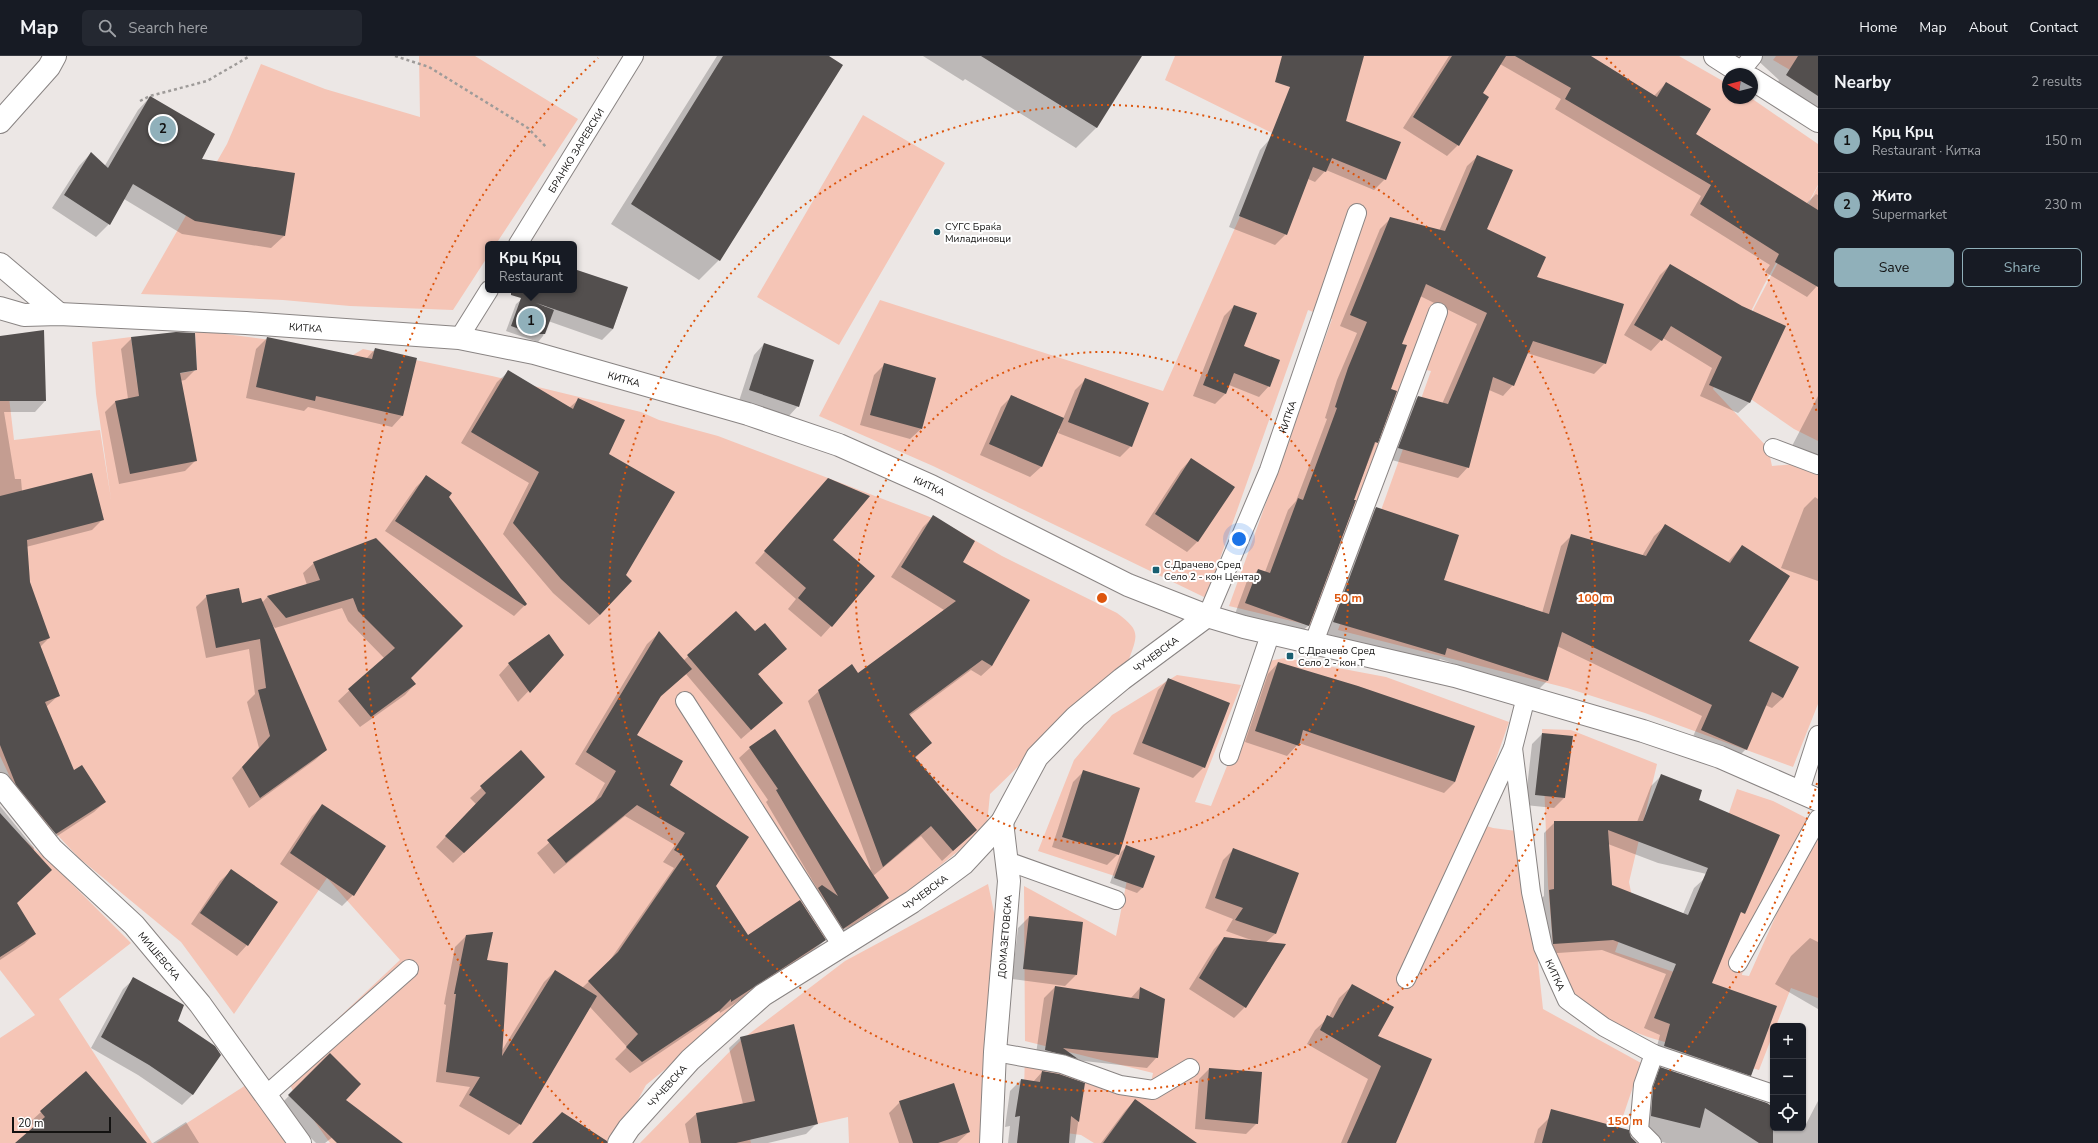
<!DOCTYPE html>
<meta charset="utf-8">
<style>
body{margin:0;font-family:"Nunito Sans",sans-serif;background:#242831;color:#f1f3f6}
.controls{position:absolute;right:12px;bottom:12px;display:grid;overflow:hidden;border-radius:6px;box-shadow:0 1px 3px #0004}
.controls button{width:36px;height:36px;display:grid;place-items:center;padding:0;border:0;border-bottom:1px solid #363941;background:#171b24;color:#f1f3f6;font:20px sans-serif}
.compass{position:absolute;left:1722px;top:12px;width:36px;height:36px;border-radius:50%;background:#171b24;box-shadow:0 1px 3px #0004;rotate:277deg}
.scale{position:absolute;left:12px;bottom:10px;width:99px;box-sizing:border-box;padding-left:4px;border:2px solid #131211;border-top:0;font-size:11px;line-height:14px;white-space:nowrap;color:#131211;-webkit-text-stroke:3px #fff;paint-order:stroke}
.you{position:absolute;left:1239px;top:483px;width:14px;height:14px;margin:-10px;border:3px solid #fff;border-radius:50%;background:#1a73e8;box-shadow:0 0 0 6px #1a73e833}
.badge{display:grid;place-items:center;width:26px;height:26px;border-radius:50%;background:#90b0ba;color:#111;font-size:13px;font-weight:700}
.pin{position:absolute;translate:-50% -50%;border:2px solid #fff;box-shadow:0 1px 4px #0006}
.popup{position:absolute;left:485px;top:185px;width:92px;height:52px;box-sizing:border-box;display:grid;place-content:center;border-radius:6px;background:#171b24;filter:drop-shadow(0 1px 3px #0005);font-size:13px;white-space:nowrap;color:#9ea1a6}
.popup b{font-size:15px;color:#f1f3f6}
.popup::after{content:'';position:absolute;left:50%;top:100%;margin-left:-8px;border:8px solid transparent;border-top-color:#171b24}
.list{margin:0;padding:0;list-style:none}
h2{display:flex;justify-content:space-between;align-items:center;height:52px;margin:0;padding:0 16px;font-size:17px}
h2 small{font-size:13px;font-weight:400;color:#9ea1a6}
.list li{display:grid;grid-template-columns:26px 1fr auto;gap:12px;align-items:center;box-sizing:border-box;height:64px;padding:0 16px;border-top:1px solid #363941}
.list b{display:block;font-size:15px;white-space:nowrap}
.list p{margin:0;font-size:13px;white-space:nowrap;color:#9ea1a6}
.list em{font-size:13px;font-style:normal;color:#9ea1a6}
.actions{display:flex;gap:8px;padding:12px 16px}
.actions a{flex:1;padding:9px 0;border:1px solid #90b0ba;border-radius:6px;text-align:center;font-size:14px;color:#90b0ba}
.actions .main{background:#90b0ba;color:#111}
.icon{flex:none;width:22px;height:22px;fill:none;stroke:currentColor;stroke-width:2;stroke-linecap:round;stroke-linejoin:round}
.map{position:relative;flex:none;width:1818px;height:1087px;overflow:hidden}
header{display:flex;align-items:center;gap:24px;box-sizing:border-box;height:56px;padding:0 20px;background:#171b24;border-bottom:1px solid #363941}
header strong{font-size:19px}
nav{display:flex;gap:22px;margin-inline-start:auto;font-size:14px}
.search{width:280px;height:36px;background:#242831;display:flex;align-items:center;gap:10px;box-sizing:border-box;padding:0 14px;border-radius:6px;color:#9ea1a6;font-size:15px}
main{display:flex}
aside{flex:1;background:#171b24}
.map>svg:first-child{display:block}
.green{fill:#f5c5b6;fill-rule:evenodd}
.shadow{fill:#0003}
.building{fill:#534f4e;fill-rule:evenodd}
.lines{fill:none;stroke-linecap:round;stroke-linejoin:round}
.lane-casing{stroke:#898483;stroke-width:20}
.street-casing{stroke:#898483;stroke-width:24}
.secondary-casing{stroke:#898483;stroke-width:24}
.path{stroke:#9e9b99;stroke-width:2.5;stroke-dasharray:3 3;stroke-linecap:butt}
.lane{stroke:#fff;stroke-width:18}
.street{stroke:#fff;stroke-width:22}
.secondary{stroke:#fff;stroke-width:22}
.ring{fill:none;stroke:#dd550c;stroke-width:2;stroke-dasharray:2 4}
.poi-dot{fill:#195f71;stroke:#fff;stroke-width:1.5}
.labels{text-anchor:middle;stroke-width:4;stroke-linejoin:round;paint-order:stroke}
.street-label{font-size:10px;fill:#131211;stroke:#fff}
.poi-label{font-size:10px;fill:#131211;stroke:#fff;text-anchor:start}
.centre{fill:#dd550c;stroke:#fff;stroke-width:2}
.ring-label{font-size:12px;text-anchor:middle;font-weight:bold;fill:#dd550c;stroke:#fff;stroke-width:4;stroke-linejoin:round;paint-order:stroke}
</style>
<header>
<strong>Map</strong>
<div class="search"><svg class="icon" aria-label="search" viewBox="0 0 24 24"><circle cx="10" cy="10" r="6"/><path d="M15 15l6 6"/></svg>Search here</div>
<nav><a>Home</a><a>Map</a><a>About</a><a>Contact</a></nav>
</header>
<main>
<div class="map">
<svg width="1818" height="1087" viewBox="0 0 1818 1087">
<rect width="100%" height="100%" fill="#ece7e5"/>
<path class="green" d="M419,0H475L578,63L496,188H488V200L453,254L350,250L283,244L141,238L227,88L261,8L325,33L420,61Z
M1175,0H1679L1728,28V42H1751L1818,88V129L1764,229L1729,300L1818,130V385L1794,373L1719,321L1713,333L1768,392L1772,410L1797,408L1818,417V648L1793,711L1645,657L1567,632L1338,574L1431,315L1408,310L1362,442L1321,572L1229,550L1332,263L1308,254L1206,542L933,410L819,360L880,244L1163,335L1276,79L1165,24Z
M1776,0H1818V30L1773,4Z
M863,59L945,107L839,289L757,241Z
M195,274L271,284L348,302L363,293L492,320L641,356L659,364L718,380L943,466L1002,500L1117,557C1139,574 1139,577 1129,603L990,738L987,768L956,797L912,832L854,869L830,878L757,945L707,979L646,1029L615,1087H330L293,1035L283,1014L400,904L327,822L234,958L181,886L79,802L17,736L0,700V324H7L14,384L100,374L111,443L96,338L92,286L131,281L137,326L197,314Z
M1285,602L1386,621L1509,666L1474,766L1493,772L1524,776L1543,953L1641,1007L1614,1087H1094L1081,1079L1023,1071L1025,998L1149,1036L1153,1017L1025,985L1024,830L1116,880L1127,824L1038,795L1074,704L1112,659L1177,619L1241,629L1195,746L1211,750L1269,605Z
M1542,673L1571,674L1657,708L1629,826L1633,846L1615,896L1674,916L1681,899L1737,733L1773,745L1818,768V942L1791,932L1776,970H1773V978L1759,1014L1648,981L1598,962L1565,934L1554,901L1548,829ZM1811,781L1749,920L1742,919V918Z
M0,762L55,811L131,887L59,943L152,1087H0V982L35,959L0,914Z
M988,828L1001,889L988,1087H849L848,1061L750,1083L751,1087H640L741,984L845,905Z
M246,1029L292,1087H156Z"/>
<path class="shadow" d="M717,0H827L719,204L699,224L611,168Z
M923,0H1141L1096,72L1076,92L965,23L963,25Z
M1319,0H1362L1345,65L1385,123L1374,134L1326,114L1315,126L1308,123L1286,178L1275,189L1229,171L1260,94L1270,83Z
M1449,0H1589L1654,40L1666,27L1695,78L1806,148L1816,138L1818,139L1817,230L1807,241L1765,216L1770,209L1690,159L1701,140L1555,53L1561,43L1500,8L1481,37L1458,89L1447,100L1403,72Z
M1753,0H1818V58L1776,30L1779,24Z
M150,41L200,104L284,180L271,192L182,178L124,143L109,168L96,181L52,152L79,110L91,97L104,111L138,54Z
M1478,100L1486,173L1535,222L1605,307L1594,318L1527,297L1513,329L1503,340L1489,334L1468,411L1458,422L1388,403L1407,352L1418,341L1442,348L1477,268L1420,240L1400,288L1390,333L1396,335L1353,444L1355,445L1308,570L1297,580L1235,558L1247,525L1258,514L1265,516L1288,454L1296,445L1327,363L1325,362L1337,324L1357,277L1340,270L1380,173L1391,162L1439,175L1467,110Z
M1670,209L1742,251L1784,270L1749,347L1738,357L1700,340L1712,312L1663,282L1651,295L1624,279L1660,219Z
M574,214L627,232L613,273L602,284L548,265L543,280L538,286L506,275L516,248L522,243L546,252L552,234H574Z
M1234,250L1243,291L1269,330L1259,341L1229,329L1225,338L1215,348L1193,340L1224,260Z
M43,275L45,345L35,356H4L15,423H21L22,435L102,464L92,474L26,491L29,526L49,582L40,591L59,639L46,651L73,716L105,746L94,756L45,788L0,726V281Z
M132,282L196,313L185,324L180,325L196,404L185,415L119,428L105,356L115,346L128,343L121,293Z
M267,282L366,303L375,293L416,303L402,360L392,371L308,351L304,355L246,342L256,293Z
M764,288L798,350L788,361L739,345L754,299Z
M884,309L921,373L910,383L860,369L874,319Z
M508,316L569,352L578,344L608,399L600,559L589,569L553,537L503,478L529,427L461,387L497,326Z
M1086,323L1131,390L1120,401L1058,377L1060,373L1058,372L1041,411L1030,421L980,399L1001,351L1012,340L1063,363L1075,334Z
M1818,340V403L1792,390Z
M1191,403L1233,431L1197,486L1187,496L1145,469L1181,414Z
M426,421L447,441L526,548L514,560L385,475L416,431Z
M828,423L831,570L821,581L788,553L796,543L755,507Z
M1815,441L1818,443V525L1781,512L1804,452Z
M1376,452L1443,525L1542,557L1561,490L1572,479L1642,500L1654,480L1665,470L1727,507L1742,490L1747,585L1783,642L1772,652L1765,649L1746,693L1735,704L1691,685L1702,660L1557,590L1547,625L1537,635L1440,603L1434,609L1323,577L1366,463Z
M933,461L961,506L992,610L981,620L971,614L909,660L931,687L915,702L976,774L942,805L921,780L873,820L888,842L878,852L832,883L808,844L818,834L766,746L768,744L739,702L750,692L871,814L808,645L819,635L858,618L944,554L891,521L923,471Z
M376,483L410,622L415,628L405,639L360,671L338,645L384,602L348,565L342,552L275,572L271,567L326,694L315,704L249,752L232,722L259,692L247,646L255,638L249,593L206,602L196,551L207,540L241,548L262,547L268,540L307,529L303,517L314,507Z
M736,556L755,577L786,593L757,619L772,656L741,683L686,618L658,643L636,679L668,729L715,830L747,880L825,884L813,896L720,957L719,954L706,966L630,1017L615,1003L627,991L590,951L520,1068L509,1079L459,1050L470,1031L436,1026L446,949L444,948L455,891L466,880L486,905L501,996L544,926L555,915L582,932L608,907L674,812L663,806L675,789L625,760L554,818L537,797L592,750L605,727L575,708L647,588L659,577L683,605Z
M563,599L518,646L499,619L509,608Z
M1278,607L1473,670L1455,726L1444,737L1299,687L1287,700L1245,686L1268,618Z
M1168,623L1204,711L1193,722L1133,698L1158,634Z
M1542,678L1564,742L1554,752L1525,749L1532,688Z
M521,696L533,731L453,807L436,791L476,748L470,742Z
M1084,715L1118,798L1107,809L1052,791L1073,726Z
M1661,720L1697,744L1751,828L1658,807L1608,788L1611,830L1683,858L1694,832L1705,822L1711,927L1750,1019L1740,1030L1654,1001L1660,979L1644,972L1666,918L1602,894L1543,898L1538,845L1544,840V777L1555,766H1637L1651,730Z
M323,749L353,839L342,850L280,808L312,760Z
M0,750L34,792L16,848L35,878L24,888L0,904Z
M1126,791L1143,831L1137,837L1110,827L1121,796Z
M1234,793L1275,878L1265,887L1285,889L1245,951L1234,962L1189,933L1214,893L1225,882L1254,885L1226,875L1233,863L1205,852L1223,804Z
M231,815L247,889L237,900L191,868L220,825Z
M1029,861L1076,919L1065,930L1012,923L1018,872Z
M1810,882L1818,886V953L1775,928L1791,900Z
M134,923L177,966L193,1038L182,1049L138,1019L91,992L123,933Z
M1353,929L1376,981L1395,1087H1341L1368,1023L1307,988L1315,974L1329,961L1339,942Z
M1055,931L1130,943L1140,932L1157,1001L1147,1012L1075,1004L1035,1005L1044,942Z
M793,969L817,1067L806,1078L768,1087H689L685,1068L696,1058L743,1048L729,992L740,982Z
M330,998L351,1067L325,1087H316L279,1050Z
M1661,1012L1773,1052V1072H1804L1818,1045V1087H1666L1633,1078L1642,1031Z
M1209,1013L1257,1067L1246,1078L1195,1073L1199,1023Z
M1042,1016L1084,1028L1075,1087H1008L1010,1070L1005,1071L1010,1035L1021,1024L1033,1026Z
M1135,1044L1176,1087H1101L1125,1055Z
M900,1046L969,1076L957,1087H899L889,1057Z
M41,1056L145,1087H16L35,1071L30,1066Z
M1549,1062L1594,1087H1534L1538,1073Z
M186,1066L199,1087H153Z"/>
<path class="building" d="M723,0H829L843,9L720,205L631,148Z
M981,0H1142L1097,72Z
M1282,0H1364L1346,65L1401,86L1386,124L1332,102L1326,116L1313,111L1287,179L1239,160L1290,31L1275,26Z
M1452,0H1506L1483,37L1489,41L1459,90L1413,61Z
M1515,0H1591L1657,41L1666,26L1711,53L1696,78L1818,154V231L1775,206L1779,198L1700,148L1711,129L1565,43L1571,32Z
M1798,0H1818V40L1786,19Z
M150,40L215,78L202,103L295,117L285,180L195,165L133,128L110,169L64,139L91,96L108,112Z
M1477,99L1513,114L1487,173L1546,201L1537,221L1624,248L1606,308L1533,285L1514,330L1493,321L1469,412L1398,392L1418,340L1448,348L1487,257L1426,228L1402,288L1407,289L1391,333L1397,335L1378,387L1375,386L1354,444H1356L1309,570L1245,547L1258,513L1270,517L1298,442L1303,444L1337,352L1335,351L1348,312L1367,266L1350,259L1390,161L1445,175Z
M1670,208L1742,250L1786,270L1750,347L1709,329L1722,301L1671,270L1662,285L1634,269Z
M574,213L628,231L613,273L536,247L554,254L545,278H534L511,270L521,242L511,239V234H574Z
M1234,249L1257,257L1244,290L1280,304L1270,331L1234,317L1226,338L1203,329Z
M44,274L46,345H0V280Z
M176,276L195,277L197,314L180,317L197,405L130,418L115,345L139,340L131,281Z
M267,281L372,303L375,292L417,302L403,360L316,340L315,345L256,331Z
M764,287L814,304L799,351L749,334Z
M884,307L936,322L922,373L870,359Z
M508,314L573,353L578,342L625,364L609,398L675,436L626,519L632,525L600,559L561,523L513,467L539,416L471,376Z
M1085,322L1149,347L1132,391L1068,366Z
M1011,339L1064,362L1042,411L989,388Z
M1191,402L1235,431L1198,486L1155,458Z
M92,417L104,464L27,484L30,526L50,582L39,586L60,640L45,646L74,714L82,709L106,746L56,778L16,729L0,689V440Z
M426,419L452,437L449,441L527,548L525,550L395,465Z
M828,422L870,440L833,484L875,520L832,571L798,542L806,532L764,495Z
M1376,451L1459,479L1444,524L1549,558L1571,478L1646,500L1665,468L1730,507L1742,489L1790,520L1749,585L1799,611L1783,642L1772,636L1747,694L1701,674L1712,649L1562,576L1548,625L1447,592L1445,599L1333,566Z
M933,459L975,485L963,506L1030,544L992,610L982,604L909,658L932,687L915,701L977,774L953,795L931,770L883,811L818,634L852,608L858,617L956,545L901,511Z
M376,482L463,570L411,622L416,628L371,661L348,633L395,592L358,555L353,542L286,562L267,540L320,524L313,506Z
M239,532L242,547L261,542L327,694L260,742L242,711L270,680L258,634L266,632L260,583L216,592L206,539Z
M736,555L755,575L765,567L787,593L758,618L783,647L751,674L687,599Z
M659,575L692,613L661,640L637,679L683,705L670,729L749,781L716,830L748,879L800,844L826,884L731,946V943L719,955L642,1006L626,991L638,978L588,925L618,896L684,800L674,794L685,777L637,749L566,807L547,784L601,741L616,715L586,696Z
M549,578L564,599L530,637L508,607Z
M1278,606L1358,630L1475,670L1455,726L1303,674L1299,690L1255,675Z
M1168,622L1230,647L1205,712L1142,687Z
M775,673L889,842L843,873L818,832L822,829L838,840L776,734L778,733L749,691Z
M1542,677L1573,680L1565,742L1535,739Z
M521,694L545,721L464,797L445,780L486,737L480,730Z
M1083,714L1140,732L1119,799L1062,781Z
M1661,718L1702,734L1699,744L1780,779L1745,858L1741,856L1712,927L1777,950L1751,1020L1664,990L1670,968L1654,962L1676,908L1613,884L1553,888L1549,834L1554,833V765H1643ZM1608,774L1708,812L1688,859L1612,829Z
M322,748L386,790L354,840L290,797Z
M0,757L52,814L17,847L36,878L0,901Z
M1126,789L1155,800L1143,832L1114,822Z
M1233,792L1299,817L1276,878L1235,864L1243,852L1215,842Z
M231,813L278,846L248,890L200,857Z
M1029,860L1083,866L1077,919L1023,913Z
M493,876L487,904L508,907L502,1000L555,914L597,940L521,1069L469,1039L480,1021L446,1016L456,938H454L466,879Z
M1224,881L1286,888L1246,952L1199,922Z
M133,921L184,949L178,965L215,990L221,999L193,1039L149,1009L101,981Z
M1352,928L1394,951L1378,980L1432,1003L1396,1087H1347L1381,1010L1320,974L1327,959L1333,962Z
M1055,930L1139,943L1140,931L1165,943L1158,1002L1063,992L1078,1003L1045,994Z
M794,968L818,1068L736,1087H701L696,1057L755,1045L740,981Z
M330,997L361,1028L346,1044L403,1087H337L288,1039Z
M1660,1011L1767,1047L1773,1051V1087H1759L1705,1052L1700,1072L1651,1060L1653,1031Z
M1209,1012L1262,1016L1258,1068L1205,1063Z
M86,1015L147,1087H15L45,1061L40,1055Z
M1042,1015L1059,1018L1085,1027L1079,1066L1071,1060L1069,1087H1017L1020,1060L1015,1061L1021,1023L1040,1026Z
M954,1027L970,1076L938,1087H913L899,1045Z
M1135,1043L1197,1087H1103Z
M1551,1053L1629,1074L1631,1081L1637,1087H1542Z
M562,1056L607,1085V1087H532Z"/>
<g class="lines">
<defs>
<g id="lane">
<path d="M1740,16L1753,0"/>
<path id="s1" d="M518,188L634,0"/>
<path d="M459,282L489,234"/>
<path d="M1773,392L1818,409"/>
<path id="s2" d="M1207,560L1269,414L1357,157"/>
<path d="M1314,586L1438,256"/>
<path d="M685,645L842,890"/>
<path id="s3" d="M1513,692L1531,836L1543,891L1567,944L1604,971L1654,998L1773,1038"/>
<path d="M1229,700L1271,576"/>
<path d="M1800,735L1818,679"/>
<path d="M1007,805L1116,844"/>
<path d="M1738,907L1818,763"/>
<path d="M1406,923L1513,692L1526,641"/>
<path d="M995,996L1062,1008L1120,1029L1153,1034L1190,1012"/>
<path d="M265,1040L409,913"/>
<path d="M1652,1087L1639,1074L1643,1029L1654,998"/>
</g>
<g id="street">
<path d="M1715,0L1743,18"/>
<path d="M1752,23L1818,65"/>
<path d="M0,66L49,11L55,0"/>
<path id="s4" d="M0,728L52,793L134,869L200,948L300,1087"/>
<path id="s5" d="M619,1087L629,1072L690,1004L763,939L912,846L963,808L1002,766L1037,701L1076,661L1122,623L1207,560"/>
<path id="s6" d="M991,1087L995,996L1009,825L1002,766"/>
</g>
<g id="secondary">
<path d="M0,208L59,258"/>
<path id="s7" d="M0,252L24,259L59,258L246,267L459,282L534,297L748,358L839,389L931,430L1128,529L1207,560L1244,571L1455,620L1643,675L1720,701L1818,744"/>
</g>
</defs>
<use href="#lane" class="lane-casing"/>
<use href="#street" class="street-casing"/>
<use href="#secondary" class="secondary-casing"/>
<path class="path" d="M395,0L429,11L528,72L547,92
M140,45L150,40L207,25L250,0"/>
<use href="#lane" class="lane"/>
<use href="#street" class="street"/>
<use href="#secondary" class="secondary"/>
</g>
<g class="ring">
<circle cx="1102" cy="542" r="246"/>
<circle cx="1102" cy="542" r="493"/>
<path d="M1817 727A739 739 0 0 1 1601 1087M603 1087A739 739 0 0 1 598 2M1606 2A739 739 0 0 1 1817 357"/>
</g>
<g class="poi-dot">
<circle cx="937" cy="176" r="4"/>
<rect x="1152" y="510" width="8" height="8" rx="2"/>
<rect x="1286" y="596" width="8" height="8" rx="2"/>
</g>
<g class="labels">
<g class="street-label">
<text dy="4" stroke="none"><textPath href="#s1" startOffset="110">БРАНКО ЗАРЕВСКИ</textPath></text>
<text dy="4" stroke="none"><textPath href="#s7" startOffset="307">КИТКА</textPath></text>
<text dy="4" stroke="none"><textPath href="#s7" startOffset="631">КИТКА</textPath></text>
<text dy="4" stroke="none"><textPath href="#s2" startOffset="215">КИТКА</textPath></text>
<text dy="4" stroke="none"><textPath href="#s7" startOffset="955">КИТКА</textPath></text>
<text dy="4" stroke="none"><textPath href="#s5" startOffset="735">ЧУЧЕВСКА</textPath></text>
<text dy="4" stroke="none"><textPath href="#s5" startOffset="399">ЧУЧЕВСКА</textPath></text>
<text dy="4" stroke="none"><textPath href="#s6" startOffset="207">ДОМАЗЕТОВСКА</textPath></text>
<text dy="4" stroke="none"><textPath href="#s4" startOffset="235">МИШЕВСКА</textPath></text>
<text dy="4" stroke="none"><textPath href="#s3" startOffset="232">КИТКА</textPath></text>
<text dy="4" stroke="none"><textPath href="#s5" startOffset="75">ЧУЧЕВСКА</textPath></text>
</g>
<g class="poi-label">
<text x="945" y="174">СУГС Браќа<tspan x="945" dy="12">Миладиновци</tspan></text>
<text x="1164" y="512">С.Драчево Сред<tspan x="1164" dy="12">Село 2 - кон Центар</tspan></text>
<text x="1298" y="598">С.Драчево Сред<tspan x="1298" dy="12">Село 2 - кон T</tspan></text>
</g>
</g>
<circle cx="1102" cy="542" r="6" class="centre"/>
<g class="ring-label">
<text x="1348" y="546">50 m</text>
<text x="1595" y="546">100 m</text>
<text x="1625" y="1069">150 m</text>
</g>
</svg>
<div class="controls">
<button>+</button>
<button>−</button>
<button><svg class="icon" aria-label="locate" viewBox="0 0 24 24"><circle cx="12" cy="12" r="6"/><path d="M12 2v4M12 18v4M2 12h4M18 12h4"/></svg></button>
</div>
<svg class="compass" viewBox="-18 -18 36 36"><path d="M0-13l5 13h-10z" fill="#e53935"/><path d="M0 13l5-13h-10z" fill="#9ea1a6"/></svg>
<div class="scale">20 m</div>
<div class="you"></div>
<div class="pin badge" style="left:531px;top:265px">1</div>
<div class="popup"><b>Крц Крц</b>Restaurant</div>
<div class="pin badge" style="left:163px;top:73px">2</div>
</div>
<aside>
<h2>Nearby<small>2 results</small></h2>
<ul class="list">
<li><span class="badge">1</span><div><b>Крц Крц</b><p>Restaurant · Китка</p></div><em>150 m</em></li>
<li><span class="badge">2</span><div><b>Жито</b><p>Supermarket</p></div><em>230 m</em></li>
</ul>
<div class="actions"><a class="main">Save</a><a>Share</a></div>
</aside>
</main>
